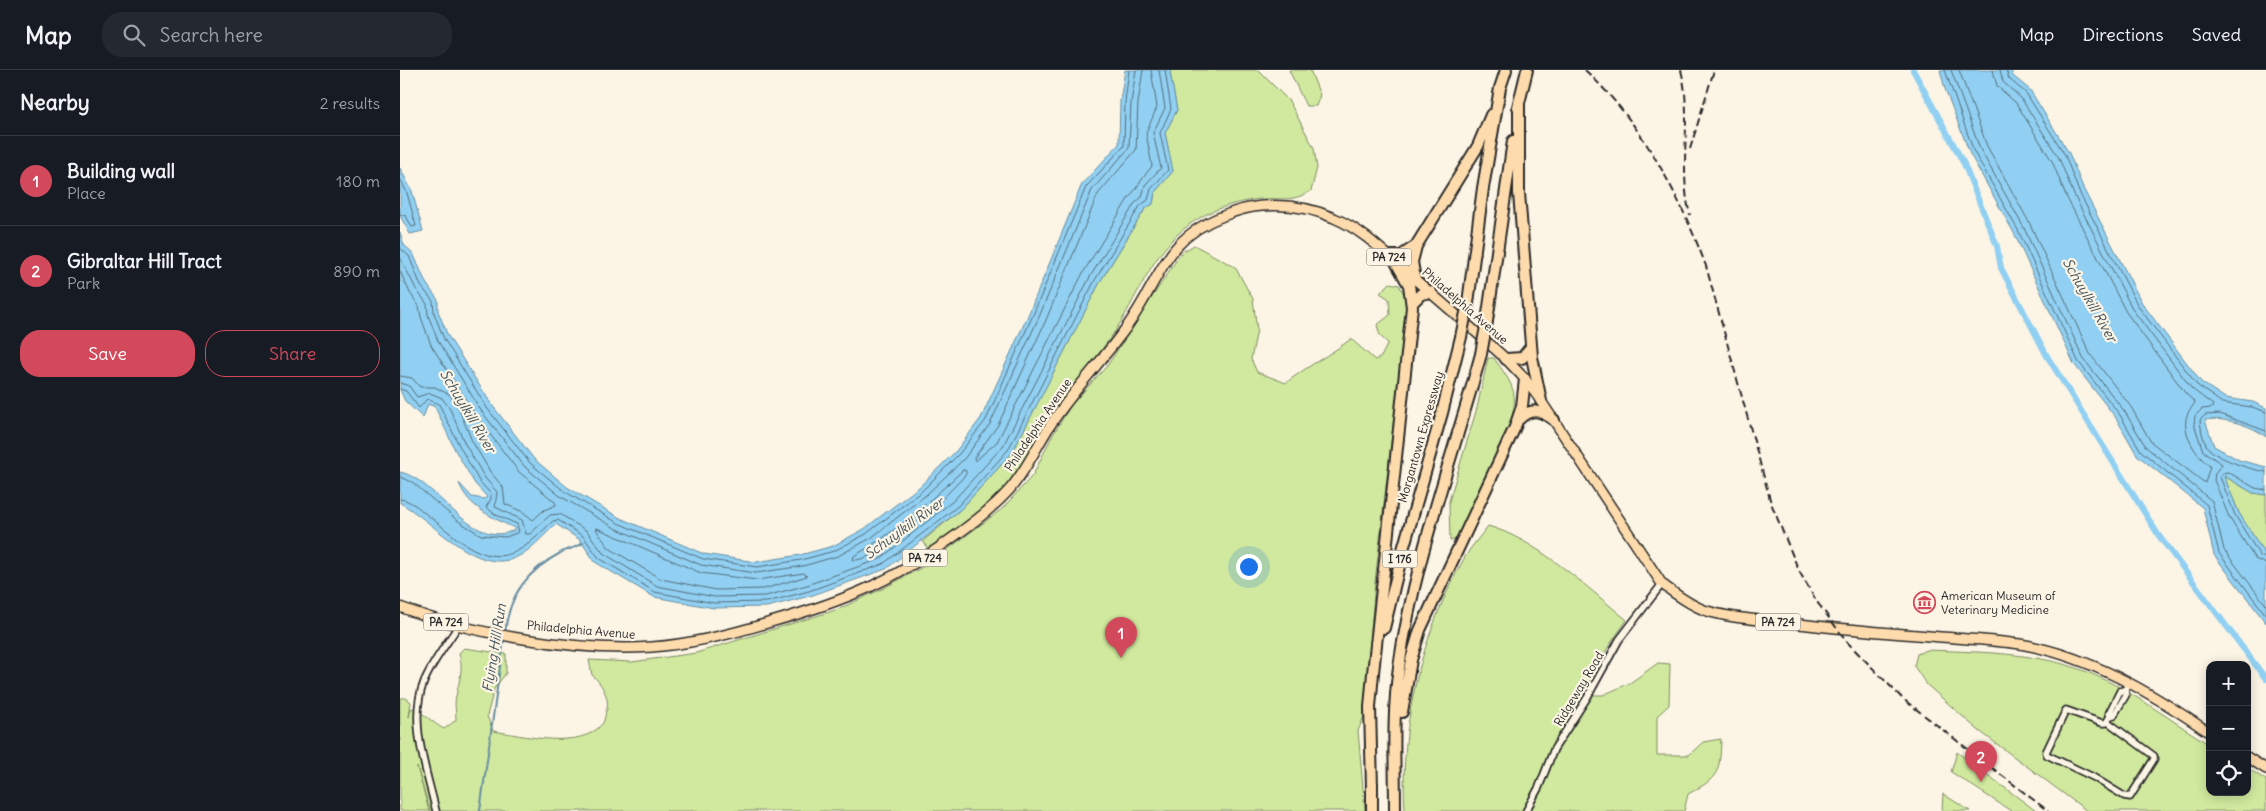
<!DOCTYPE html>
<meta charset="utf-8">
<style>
body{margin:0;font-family:Delius,sans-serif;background:#242831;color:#f1f3f6}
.controls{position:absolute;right:15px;bottom:15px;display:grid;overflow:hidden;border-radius:10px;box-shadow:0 2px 12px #0003}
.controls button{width:45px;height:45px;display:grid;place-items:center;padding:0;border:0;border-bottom:1px solid #363941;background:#171b24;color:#f1f3f6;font:25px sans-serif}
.you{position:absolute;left:848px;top:496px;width:18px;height:18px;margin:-12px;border:4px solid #fff;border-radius:50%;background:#1a73e8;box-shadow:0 0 0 8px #1a73e833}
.badge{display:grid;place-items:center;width:32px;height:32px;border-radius:50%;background:#d1495b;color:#fff;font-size:16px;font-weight:700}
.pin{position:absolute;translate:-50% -41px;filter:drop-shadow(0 1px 2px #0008)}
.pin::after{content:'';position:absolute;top:26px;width:18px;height:15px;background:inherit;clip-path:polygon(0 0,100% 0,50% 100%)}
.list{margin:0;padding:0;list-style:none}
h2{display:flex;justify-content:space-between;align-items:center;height:65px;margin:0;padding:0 20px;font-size:21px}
h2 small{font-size:16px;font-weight:400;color:#9ea1a6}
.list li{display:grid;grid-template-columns:32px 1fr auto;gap:15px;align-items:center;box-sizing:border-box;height:90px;padding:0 20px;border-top:1px solid #363941}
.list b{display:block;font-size:19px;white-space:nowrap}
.list p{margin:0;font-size:16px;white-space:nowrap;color:#9ea1a6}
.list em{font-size:16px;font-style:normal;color:#9ea1a6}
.actions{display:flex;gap:10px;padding:15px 20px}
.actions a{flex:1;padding:11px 0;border:1px solid #d1495b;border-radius:20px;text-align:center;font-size:18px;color:#d1495b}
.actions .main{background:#d1495b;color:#fff}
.icon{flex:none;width:28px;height:28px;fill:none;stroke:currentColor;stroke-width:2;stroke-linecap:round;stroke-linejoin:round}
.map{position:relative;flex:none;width:1866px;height:741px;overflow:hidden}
header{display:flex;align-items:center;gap:30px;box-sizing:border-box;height:70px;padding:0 25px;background:#171b24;border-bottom:1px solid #363941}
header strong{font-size:24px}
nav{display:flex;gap:28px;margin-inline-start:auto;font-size:18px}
.search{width:350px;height:45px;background:#242831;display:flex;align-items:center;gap:12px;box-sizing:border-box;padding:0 18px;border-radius:20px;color:#9ea1a6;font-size:19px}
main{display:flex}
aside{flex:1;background:#171b24}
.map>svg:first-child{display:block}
.green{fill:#d0e99e;stroke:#7e8a64}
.water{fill:#91d0f2;stroke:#688ea2}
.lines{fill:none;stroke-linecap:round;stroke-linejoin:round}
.shore{stroke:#546d7b;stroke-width:1}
.stream{stroke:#688ea2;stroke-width:2}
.canal{stroke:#91d0f2;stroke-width:6}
.minor-casing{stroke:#2b2b2b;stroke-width:9}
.primary-casing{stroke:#2b2b2b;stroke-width:12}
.motorway-casing{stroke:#2b2b2b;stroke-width:14}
.minor{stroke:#fcf5e5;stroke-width:5.5}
.primary{stroke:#fedbac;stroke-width:9}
.motorway{stroke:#fedbac;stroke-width:10}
.rail{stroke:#2b2b2b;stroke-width:2;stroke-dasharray:8 4;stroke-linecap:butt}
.motorway-bridge-casing{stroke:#2b2b2b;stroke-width:14;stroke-linecap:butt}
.motorway-bridge{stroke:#fedbac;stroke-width:10}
.labels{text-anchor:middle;stroke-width:4.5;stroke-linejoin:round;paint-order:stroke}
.shield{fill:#fcf5e5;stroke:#6a6863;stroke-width:1}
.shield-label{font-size:11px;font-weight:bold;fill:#2b2b2b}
.street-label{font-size:12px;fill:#2b2b2b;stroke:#fcf5e5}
.poi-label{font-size:12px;fill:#2b2b2b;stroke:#fcf5e5;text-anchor:start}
.water-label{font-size:14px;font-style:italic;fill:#44545d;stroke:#fcf5e5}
</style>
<header>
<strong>Map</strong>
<div class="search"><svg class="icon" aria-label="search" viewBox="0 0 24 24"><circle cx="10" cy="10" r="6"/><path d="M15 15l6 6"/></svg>Search here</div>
<nav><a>Map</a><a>Directions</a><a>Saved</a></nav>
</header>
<main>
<aside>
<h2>Nearby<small>2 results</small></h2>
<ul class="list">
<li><span class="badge">1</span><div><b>Building wall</b><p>Place</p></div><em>180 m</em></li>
<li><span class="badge">2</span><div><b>Gibraltar Hill Tract</b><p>Park</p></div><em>890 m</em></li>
</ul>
<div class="actions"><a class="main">Save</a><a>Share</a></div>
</aside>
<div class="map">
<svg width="1866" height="741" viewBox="0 0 1866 741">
<rect width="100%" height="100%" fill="#fcf5e5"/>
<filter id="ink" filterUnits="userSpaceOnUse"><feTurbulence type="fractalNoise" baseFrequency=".02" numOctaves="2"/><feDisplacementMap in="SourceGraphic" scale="10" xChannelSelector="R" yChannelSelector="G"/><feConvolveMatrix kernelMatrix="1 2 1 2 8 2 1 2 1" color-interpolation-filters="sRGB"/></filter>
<g filter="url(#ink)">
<path class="green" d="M771,0H858L889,31L914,78L917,98L911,121C890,134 876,126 853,130C831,133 808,141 790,154C750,183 738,229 711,267C690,296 668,323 648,352C631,377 619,402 599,424C580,446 552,463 529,481L523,471L561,439L612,383L700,212L745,139L753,134L755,122L773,101L765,63L777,40L770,3Z
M889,0H910L920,25L916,36H906Z
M794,175L835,197L853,229L857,260L851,289L857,302L886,313C907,296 930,285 951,269L975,290L981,287L988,273L980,266L977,255L990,245L989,229L980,223L990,213L999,215L1005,226L1006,242L975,512L964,646L958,661L965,741H30L17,697L29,741H0V628H6L11,632L9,647L11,638C24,642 32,653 44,659L56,650C56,642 54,633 56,626C59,611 64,599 59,583L64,578L106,584V603L94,619L87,646L93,661C122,665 181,681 202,654C205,651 205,643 207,639C210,628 201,612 192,605L189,590L232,592L296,583L439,539L484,518L528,494L602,439L633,405L651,368L671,335L707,296L781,183Z
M1088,288H1094C1101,299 1112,311 1114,325C1119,359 1073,436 1057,469L1050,471L1049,431L1077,338Z
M1824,406L1853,423L1866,425V486L1839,443Z
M1088,456C1136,469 1189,519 1227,550L1210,574L1181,625H1203L1230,613L1258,593L1270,594L1269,635L1257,646V685H1289L1303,672L1321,669C1320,704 1318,708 1288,724L1284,741H1005C999,654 1022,562 1065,487C1071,476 1081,466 1088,456Z
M1527,580C1574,582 1622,582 1667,595C1719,610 1765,647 1810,675V722H1847V698L1866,710V741H1687L1578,660L1526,614L1514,596L1517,584Z
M1557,682L1636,741H1611L1551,702Z
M1543,724L1570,741H1542Z"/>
<path class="water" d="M725,0H771L770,3L777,40L765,63L773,101L755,122L753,134L745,139L700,212L612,383L561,439L486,499L410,526L367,537L314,538L254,527L195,492L180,470L156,454C145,464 134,477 121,485C79,510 34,451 0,433V402C37,409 71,483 116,459C94,448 68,438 59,413L72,427L84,429L87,427L75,414L55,380L35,337L28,334L23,348L5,331L0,320V162L4,175L13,183L26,213L38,230V241L48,266L92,335L134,389L167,417L220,448L304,484L356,492L400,485L433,476L464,459L519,417L556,381L581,348L629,243L682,114L719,74L720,31Z
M1540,0H1611L1613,6L1630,20L1669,83L1684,120L1742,233L1801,312L1825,328L1853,332L1866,338V367C1852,355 1823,347 1805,350L1814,376L1839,390L1866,397V425L1853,423L1824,406L1839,443L1866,486V553L1814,485L1803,438L1737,385L1716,348L1674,294L1614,163L1570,84L1545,19Z
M0,98L12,121L23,161L10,164L0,146Z"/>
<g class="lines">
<path class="shore" d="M743,0L738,33L736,80L698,124L646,250L598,355L574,388L575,391L597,372L683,203L728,129C737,118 743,107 752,96L746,63L757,37L751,0
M1545,0L1574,82L1618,160L1678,291L1720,345L1741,381L1807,435L1819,483L1866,545
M1551,0L1580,79L1624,158L1683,288L1725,342L1746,377L1812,431L1824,480L1866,535
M1559,0L1587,76L1630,154L1690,284L1731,337L1751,372L1805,413L1810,396C1796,386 1781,363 1787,345C1789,339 1794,336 1795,332L1786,324L1726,242L1667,128L1652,91L1616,33L1597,16L1593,0
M1600,0L1603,12L1621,28L1659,88L1674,125L1733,240L1792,319L1813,335L1812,338L1802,339L1795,346L1794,354L1803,381L1822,394L1815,403L1814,410L1829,447L1855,489L1866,494
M1606,0L1609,9L1626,23L1665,85L1679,122L1738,236L1797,315L1822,333L1852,337L1866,342
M0,108L7,123L16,156L12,157L6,146L0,144
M0,178L9,186L21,216L33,231L34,243L44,269L87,338L130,393L164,421L218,453L303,489L357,497L401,490L434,481L466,464L522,421L559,384L586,350L633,245L686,117L724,76L725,32L729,0
M0,187L16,219L27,234L28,245L38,271L82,342L125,397L160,426L215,458L301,495L356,503L403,496L438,486L471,468L526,425L564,389L590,354L639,247L692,120L729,78L731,33L736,0
M0,201L10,223L19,236L21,247L31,275L76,346L119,402L155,432L156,435L144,440L133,450L123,442L105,434L103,417L91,403L72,371L58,337L50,325L35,317H20L12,308L0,306
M0,313L9,316L17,327L30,323L42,328L50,339L65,374L85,408L97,422L95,437L122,450L126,464H130L150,445L160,444L187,461L203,483L257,516L315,527L366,526L407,515L480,489L553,431L603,376L690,207L735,133L742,127L745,115L761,98L753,63L765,38L759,0
M0,319L6,321L19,338L27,329L39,334L60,377L79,411L91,424V429L86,437L96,445L117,454L119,462L106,467L81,465L58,451L12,412L0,407
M1866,361L1820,344L1805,345L1800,350C1801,359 1803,374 1810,380C1821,390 1852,400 1866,402
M563,400L566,401V404C550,423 478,493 453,490L454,486C495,463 529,432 563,400Z
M1866,420L1855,418L1828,402L1823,403L1820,407L1835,445L1860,486L1866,488
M0,429C10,430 19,438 26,444C51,462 83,499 117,481C131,474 142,461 153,451L158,450L183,466L199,488L255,522L314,533L367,532L409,521L483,494L558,436L608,380L695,210L740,136L748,130L751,119L768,100L760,63L771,39L765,0
M197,458L301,503L357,510L404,503L407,506L364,519L316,520L261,509L209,478L197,461Z"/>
<path class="stream" d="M105,563C109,524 127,501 162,482C169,479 177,477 183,473
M80,741L104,568"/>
<path class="canal" d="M1513,0L1564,94L1597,176L1601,198L1647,286L1759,466L1866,609"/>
<defs>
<path id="minor" d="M1725,620L1726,625L1714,645L1710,646L1709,643L1720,621L1725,620L1729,613
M1708,652L1754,686V689L1730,727L1724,726L1693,707L1647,685L1646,682L1666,640L1702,653H1706L1710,646
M36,741C27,702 8,651 24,612C32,592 47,574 58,556
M1126,741L1139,717L1154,679L1187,628L1219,570L1262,514"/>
<path id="primary" d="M0,537C70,564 177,582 252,577C293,574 332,564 371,552C445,531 497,510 559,463C577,450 595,436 610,419C628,398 638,373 653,351C676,317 705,288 728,255C761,209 763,169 823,146C835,141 848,137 862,136C886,134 912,138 934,148C961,159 983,181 1004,200C1039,230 1073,259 1106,289L1125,309L1141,331L1262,514C1275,524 1289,534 1304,540C1332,549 1362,550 1390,553C1440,559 1490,563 1541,567C1567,569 1594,570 1620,574C1690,586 1752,623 1810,663
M1847,687L1866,699"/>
<path id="motorway" d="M1119,32V123L1132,287L1141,331
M1118,37L1127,0
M988,186H1001L1016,176
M1015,209L1012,192L1016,176L1078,76L1091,45
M1012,233L1021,224L1031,222
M1068,233L1083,118L1100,18L1106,0
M1087,251L1113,71
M1106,289L1122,288L1131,277
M1118,350C1131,337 1140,340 1154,350
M984,558L1004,476L1042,343L1061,267
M1002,642L1011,590L1020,560L1115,357L1122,336L1125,309
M972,712V741
M972,718L970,637L973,603L1012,237L1009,215L997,194
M995,741C995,693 992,645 999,597C1014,490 1053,387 1081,284"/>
</defs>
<use href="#minor" class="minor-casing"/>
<use href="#primary" class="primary-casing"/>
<use href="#motorway" class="motorway-casing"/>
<use href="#minor" class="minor"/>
<use href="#primary" class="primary"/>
<use href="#motorway" class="motorway"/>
<path class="rail" d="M1185,0C1242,53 1279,124 1306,196L1371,433L1399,501L1417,532L1448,573L1503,629L1648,741
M1281,0C1293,47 1278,98 1290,145
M1290,79L1314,0"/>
<defs>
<path id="motorway-bridge" d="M1061,267L1068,233
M1081,284L1087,251"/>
</defs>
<use href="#motorway-bridge" class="motorway-bridge-casing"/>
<use href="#motorway-bridge" class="motorway-bridge"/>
</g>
</g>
<defs>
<symbol id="museum-ring" viewBox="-11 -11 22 22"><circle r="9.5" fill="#fcf5e5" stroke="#d1495b" stroke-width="1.5"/><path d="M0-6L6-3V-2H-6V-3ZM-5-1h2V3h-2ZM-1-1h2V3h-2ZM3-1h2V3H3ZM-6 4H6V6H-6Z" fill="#d1495b"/></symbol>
</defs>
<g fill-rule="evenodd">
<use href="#museum-ring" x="1512" y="520" width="25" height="25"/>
</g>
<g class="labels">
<g class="shield">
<rect x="966.5" y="178.5" width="45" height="17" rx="4"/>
<rect x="502.5" y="479.5" width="45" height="17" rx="4"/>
<rect x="982.5" y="480.5" width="35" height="17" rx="4"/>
<rect x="23.5" y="543.5" width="45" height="17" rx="4"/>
<rect x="1355.5" y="543.5" width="45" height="17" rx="4"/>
</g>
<g class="shield-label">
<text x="989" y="191">PA 724</text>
<text x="525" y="492">PA 724</text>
<text x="1000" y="493">I 176</text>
<text x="46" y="556">PA 724</text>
<text x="1378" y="556">PA 724</text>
</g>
<g class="street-label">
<text transform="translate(1065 236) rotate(41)" y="4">Philadelphia Avenue</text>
<text transform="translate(638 355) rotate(-56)" y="4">Philadelphia Avenue</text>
<text transform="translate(1021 367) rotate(-74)" y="4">Morgantown Expressway</text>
<text transform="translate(181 560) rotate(5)" y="4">Philadelphia Avenue</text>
<text transform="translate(1179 619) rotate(-59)" y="4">Ridgeway Road</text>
</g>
<g class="poi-label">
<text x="1541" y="530">American Museum of<tspan x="1541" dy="14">Veterinary Medicine</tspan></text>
</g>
<g class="water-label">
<text transform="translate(1690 230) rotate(60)" y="5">Schuylkill River</text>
<text transform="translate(68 341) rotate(59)" y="5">Schuylkill River</text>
<text transform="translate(504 458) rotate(-36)" y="5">Schuylkill River</text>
<text transform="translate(94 578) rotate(-81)" y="5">Flying Hill Run</text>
</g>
</g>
</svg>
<div class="controls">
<button>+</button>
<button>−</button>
<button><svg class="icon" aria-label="locate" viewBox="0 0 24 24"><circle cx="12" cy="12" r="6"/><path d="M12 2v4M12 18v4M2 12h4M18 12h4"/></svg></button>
</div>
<div class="you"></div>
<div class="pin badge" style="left:721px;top:588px">1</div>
<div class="pin badge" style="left:1581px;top:712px">2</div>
</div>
</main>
